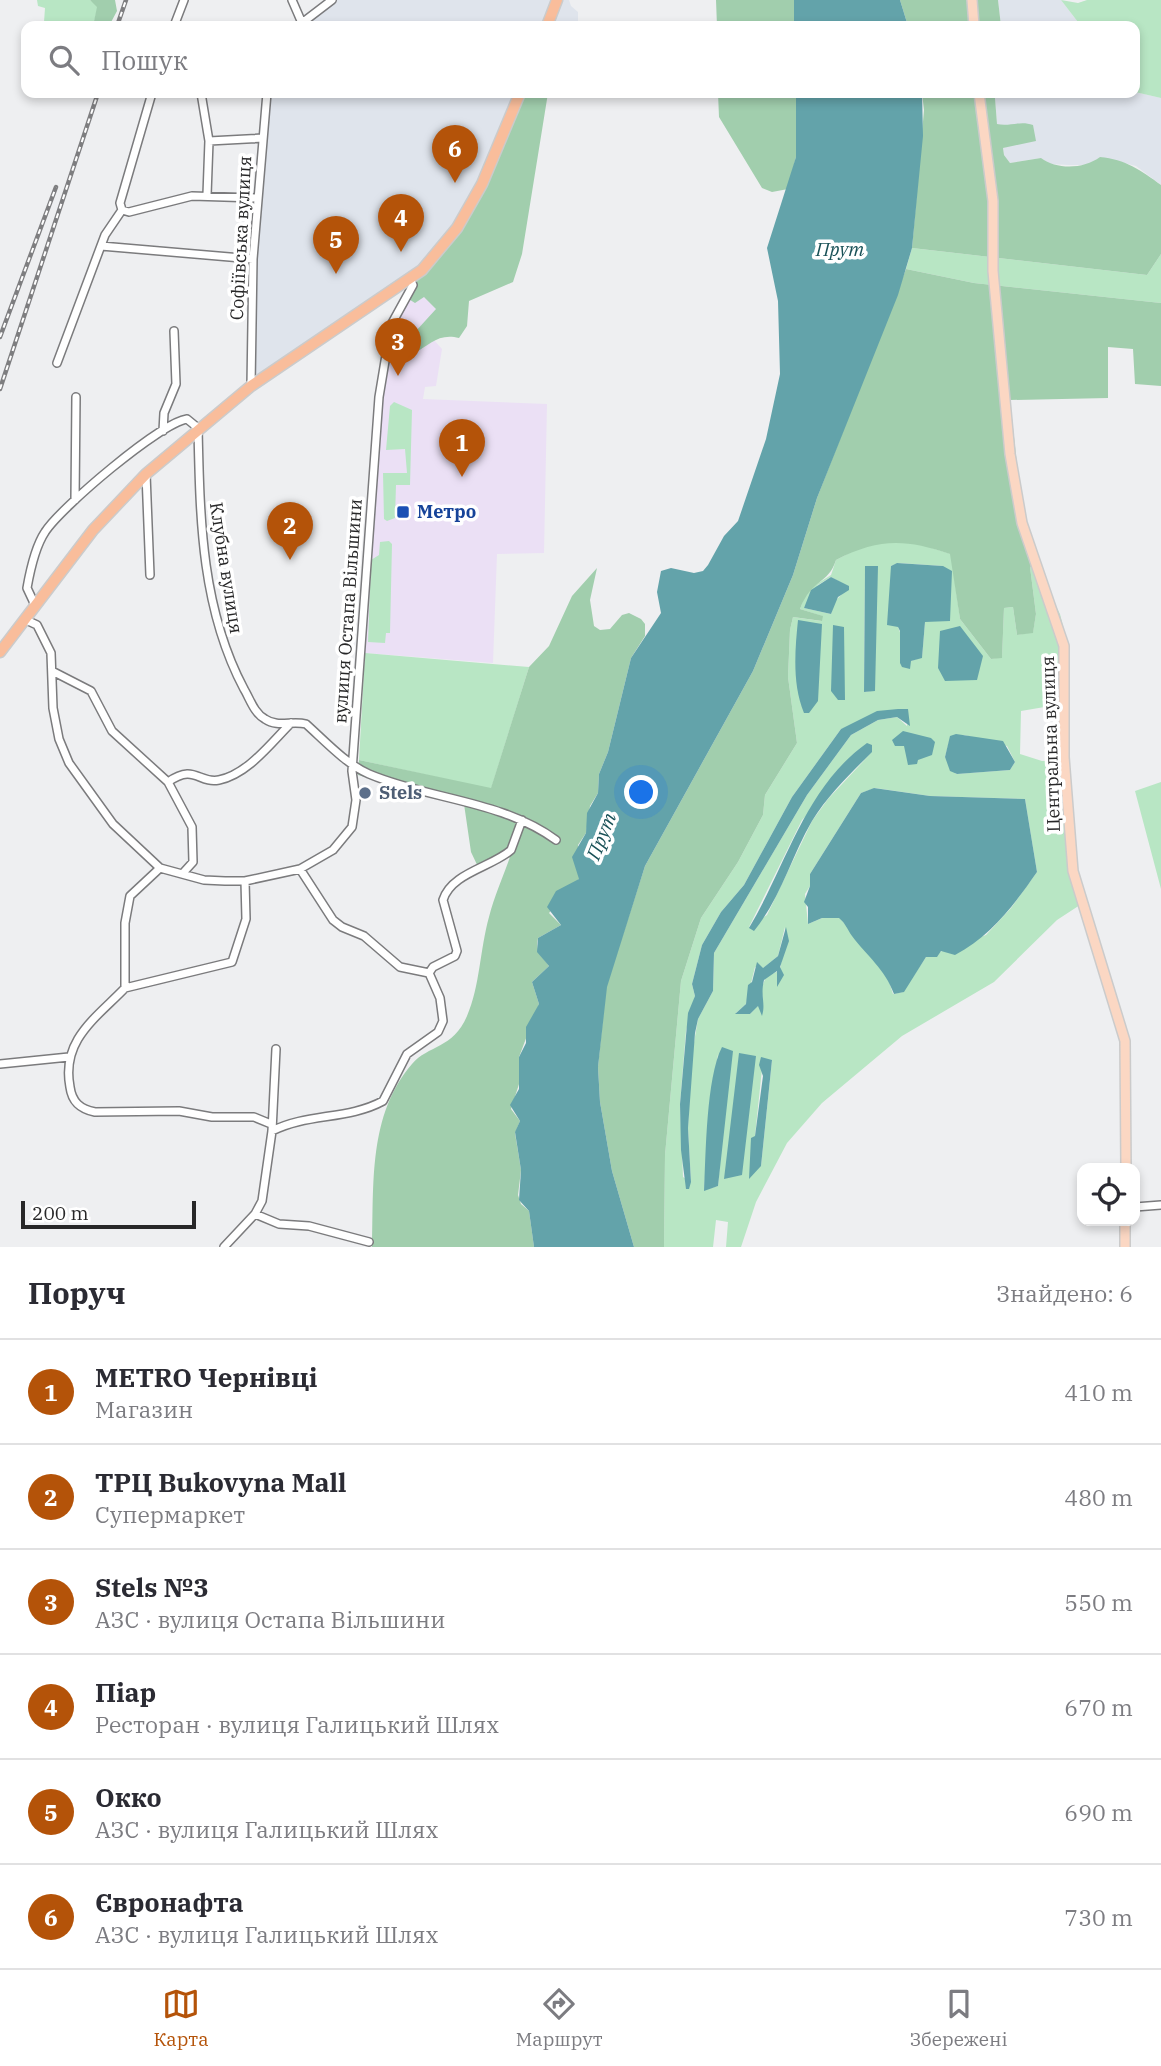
<!DOCTYPE html>
<html lang="uk">
<meta charset="utf-8">
<style>
body{margin:0;font-family:"IBM Plex Serif",serif;background:#f2f2f3;color:#2b2b33}
.controls{position:absolute;right:21px;bottom:21px;display:grid;overflow:hidden;border-radius:14px;box-shadow:0 4px 10px #0003}
.controls button{width:63px;height:63px;display:grid;place-items:center;padding:0;border:0;border-bottom:2px solid #e1e1e2;background:#fff;color:#2b2b33;font:35px sans-serif}
.scale{position:absolute;left:21px;bottom:18px;width:175px;box-sizing:border-box;padding-left:7px;border:4px solid #272728;border-top:0;font-size:19px;line-height:24px;white-space:nowrap;color:#272728;-webkit-text-stroke:5px #fff;paint-order:stroke}
.you{position:absolute;left:642px;top:793px;width:24px;height:24px;margin:-18px;border:5px solid #fff;border-radius:50%;background:#1a73e8;box-shadow:0 0 0 10px #1a73e833}
.badge{display:grid;place-items:center;width:46px;height:46px;border-radius:50%;background:#b45309;color:#fff;font-size:23px;font-weight:700}
.pin{position:absolute;translate:-50% -58px;filter:drop-shadow(0 2px 4px #0008)}
.pin::after{content:'';position:absolute;top:37px;width:24px;height:21px;background:inherit;clip-path:polygon(0 0,100% 0,50% 100%)}
.list{margin:0;padding:0;list-style:none}
h2{display:flex;justify-content:space-between;align-items:center;height:91px;margin:0;padding:0 28px;font-size:30px}
h2 small{font-size:23px;font-weight:400;color:#7c7c81}
.list li{display:grid;grid-template-columns:46px 1fr auto;gap:21px;align-items:center;box-sizing:border-box;height:105px;padding:0 28px;border-top:2px solid #e1e1e2}
.list b{display:block;font-size:26px;white-space:nowrap}
.list p{margin:0;font-size:23px;white-space:nowrap;color:#7c7c81}
.list em{font-size:23px;font-style:normal;color:#7c7c81}
.icon{flex:none;width:38px;height:38px;fill:none;stroke:currentColor;stroke-width:2;stroke-linecap:round;stroke-linejoin:round}
.map{position:relative;flex:none;width:1161px;height:1247px;overflow:hidden}
.search{position:absolute;background:#fff;box-shadow:0 4px 10px #0003;left:21px;right:21px;top:21px;height:77px;display:flex;align-items:center;gap:18px;box-sizing:border-box;padding:0 24px;border-radius:14px;color:#7c7c81;font-size:26px}
.sheet{height:721px;background:#fff}
nav{display:flex;justify-content:space-around;align-items:center;box-sizing:border-box;height:98px;border-top:2px solid #e1e1e2;background:#fff;font-size:19px;color:#7c7c81}
nav a{display:grid;justify-items:center;gap:4px}
nav .on{color:#b45309}
.map>svg:first-child{display:block}
.commercial{fill:#ebe0f5}
.built{fill:#dfe4ec}
.green{fill:#b8e6c4;fill-rule:evenodd}
.forest{fill:#a1cead}
.water{fill:#63a3aa}
.lines{fill:none;stroke-linecap:round;stroke-linejoin:round}
.minor-casing{stroke:#7b7b7d;stroke-width:10}
.major-casing{stroke:#cbcbcb;stroke-width:12}
.highway-casing{stroke:#cbcbcb;stroke-width:13}
.minor{stroke:#fff;stroke-width:7}
.major{stroke:#fbd7c3;stroke-width:9}
.highway{stroke:#f9bd9b;stroke-width:10}
.rail-casing{stroke:#7e7e80;stroke-width:4.5}
.rail{stroke:#fff;stroke-width:2;stroke-dasharray:5;stroke-linecap:butt}
.transit-dot{fill:#1a4fb4;stroke:#fff;stroke-width:2.5}
.service-dot{fill:#5c6f8a;stroke:#fff;stroke-width:2.5}
.labels{text-anchor:middle;stroke-width:7;stroke-linejoin:round;paint-order:stroke}
.street-label{font-size:18px;fill:#272728;stroke:#fff}
.transit-label{font-size:18px;font-weight:bold;fill:#164399;stroke:#fff;text-anchor:start}
.service-label{font-size:18px;font-weight:bold;fill:#4e5e75;stroke:#fff;text-anchor:start}
.water-label{font-size:19px;font-style:italic;fill:#195157;stroke:#fff}
</style>
<div class="map">
<svg width="1161" height="1247" viewBox="0 0 1161 1247">
<rect width="100%" height="100%" fill="#eeeff1"/>
<path class="commercial" d="M424,296L436,309L422,349L433,339L442,349L436,386L425,387L423,399L547,404L544,553L497,554L493,663L365,653L379,396L392,326L407,298Z"/>
<path class="built" d="M330,0H569L571,6L578,12V22L613,26H296Z
M998,0H1061L1081,26H1001Z
M1135,92L1161,98V185L1136,166L1100,157L1090,165H1069L1049,164L1041,158L1010,163L1004,155L1003,148L1011,145L1009,127L997,124L995,97L1000,93Z
M266,93H523L474,203L423,270L250,389L252,261Z"/>
<path class="green" d="M37,0H90L98,6L93,26H36L44,22L45,8L38,6Z
M1061,0L1078,3L1087,0H1161V98L1135,92V26H1081Z
M912,248L1147,275L1161,254V303L974,283L906,269Z
M394,402L412,410L410,485H396L395,518L387,521L384,519L383,473H407L405,449L386,450L390,406Z
M389,541L392,544L390,633H386L385,643L368,642L371,560L379,555L380,542Z
M894,541L919,544L951,554L960,619L991,659L1002,657L1004,608L1013,607L1017,635L1033,632L1036,614L1030,567L1035,565L1060,614L1067,642L1068,703L1021,711L1020,754L1042,761L1068,760L1074,852L1083,903L1057,920L994,982L902,1036L822,1103L787,1143L756,1202L741,1247H726L728,1222L716,1220L713,1247H664L665,1155L681,981L701,918L738,862L763,815L765,795L797,743L788,677L790,630L793,617L821,621L822,616L800,609L807,590L831,575L836,560L861,547ZM898,563L943,566L925,622L922,657L911,661L898,627L891,566ZM865,567L875,690L865,692H864ZM831,577L849,587L834,602L831,614L804,608L818,585ZM908,709L907,726L897,717L878,720L851,735L807,795L714,953L713,991L698,1019L691,1060L688,1128L691,1182L683,1177L680,1104L686,1031L695,996L692,984L702,945L721,912L744,885L792,797L841,729ZM964,735L1007,746L1015,762L1010,770L956,774L945,757L949,742ZM872,752L828,799L812,821L767,915L749,927L802,820ZM875,788L930,796L1025,799L1037,872L1011,908L986,935L926,957L903,992L893,994L887,975L840,918H822L808,924L805,894L810,886V874L861,793ZM785,927C786,950 780,964 777,985L778,971L766,977L761,989L763,1000L750,1014L736,1013L746,1004L755,967L762,969L778,956ZM718,1054L724,1117L718,1186L704,1190L709,1122ZM772,1060L761,1166L755,1136L762,1069Z
M365,653L529,667L491,789L359,760Z
M1161,782V889L1135,791Z"/>
<path class="forest" d="M90,0H115L117,11L109,26H93L97,7Z
M716,0H794V26H717Z
M900,0H998L1001,26H908Z
M523,93H548L522,254L513,282L469,301L467,326L459,338C438,333 430,345 413,354L406,350L405,343L436,309L424,297L415,303L407,298L423,270L460,229Z
M718,93H796V157L788,189L772,192L762,188L719,117Z
M922,93H1000L995,98L997,124C1010,127 1020,120 1033,125L1036,141L1003,148L1004,155L1010,163L1041,158C1057,170 1084,169 1100,157C1125,159 1142,171 1161,185V254L1147,275L912,248L924,110Z
M906,269L974,283L1161,303V386L1135,384L1133,349L1108,347V398L1010,400L1019,483L1035,565L1030,567L1036,614L1033,633L1017,635L1013,607L1004,608L1002,658L991,659L960,619L950,554C905,539 879,538 836,560C828,585 812,578 800,609L823,616L822,621L793,617L790,630L788,677L797,743L765,795L763,815L738,862L701,918L681,981L665,1155L664,1247H634L612,1171L600,1102L598,1067L606,987L645,866L753,671L793,575L817,498Z
M597,568L590,600L594,626L600,630L610,629L622,615L629,613L641,619L645,624V636L631,658L608,752L599,774L598,793L590,806L586,833L578,845L579,879L549,913L561,925L538,938C535,952 541,955 549,966L532,982L539,1004L519,1057L520,1081L511,1109L520,1121L515,1133L521,1170L518,1195L521,1204L529,1211L534,1247H372C374,1184 368,1115 412,1064C428,1045 453,1049 467,1016C480,986 480,949 489,917C494,897 503,877 510,857L480,871L471,852L464,804L358,775L359,760L491,788L529,667L549,646L572,596Z"/>
<path class="water" d="M794,0H900L908,26H794Z
M796,93H922L923,136L912,248L898,295L817,498L793,575L753,671L645,866L607,987L598,1067L600,1102L612,1171L634,1247H534L529,1211L519,1200L521,1170L515,1132L520,1121L510,1105L519,1089V1057L526,1043V1027L539,1004L532,982L549,966L537,952L538,938L561,925L547,907L556,891L579,879L572,857L586,833L587,813L598,793L599,774L608,752L631,658L661,613L657,592L661,571L671,568L694,573L703,571L708,565L724,536L738,521L766,439L780,374L778,301L767,248L796,157Z
M897,563L943,566L952,571L950,621L925,622L922,658L911,661L910,669L902,667L900,663V631L898,627L887,625L891,566Z
M865,566H878L875,691L864,692Z
M831,577L849,586V590L838,597L831,614L804,608L811,590Z
M798,620L822,624L818,701L809,713H804C792,684 795,650 798,620Z
M833,625L844,627L845,700H838L831,691Z
M960,626L983,656L977,680L945,681L938,668L940,631Z
M898,709H908L910,726L897,717L878,720L851,735L807,795L714,953L713,991L698,1019L695,1033L688,1128L691,1182L689,1189H686L681,1150L680,1104L688,1013L695,996L692,984L702,945L721,912L744,885L792,797L841,729L877,711Z
M903,731L931,738L935,742L932,755L918,760L917,764L908,765L904,746H895L892,740Z
M956,734L1003,741L1015,762L1010,770L957,774L950,771L945,757L950,736Z
M867,743L872,745V752C851,773 828,795 812,821C791,857 781,898 754,931L749,928C786,866 805,787 867,743Z
M874,788L930,796L1025,799L1037,872C1014,905 991,936 955,955L941,951L937,957H926L904,992L894,994C885,969 867,956 852,936C847,929 846,924 839,918H822L808,924V907L804,902L810,886V874L861,793Z
M786,927L789,941L780,967L784,975L777,987V971L764,980C760,996 766,1003 762,1016L758,1006L750,1014H735L746,1004L748,985L752,982L757,962L763,968L778,956Z
M722,1047L733,1051L718,1186L704,1191C706,1154 706,1078 722,1047Z
M739,1053L756,1056L742,1175L724,1179Z
M761,1057L772,1060L761,1166L749,1179L751,1138L755,1136L763,1076L759,1065Z"/>
<g class="lines">
<defs>
<path id="minor" d="M292,0L302,23
M174,26L184,0
M298,26L332,0
M201,93L209,141
M207,195L209,141L263,138
M122,210L129,212L192,196L258,198
M101,246L253,259
M57,363L105,235L122,210L120,203L152,93
M251,386L253,259L267,93
M163,431L164,413L176,384L174,331
M146,474L150,575
M75,500L76,397
M35,605L27,588C30,571 35,547 45,532C60,508 160,423 187,419L198,428C200,518 201,608 244,689C250,699 254,713 265,719C278,728 292,720 306,724C325,741 346,764 369,774C431,800 501,800 556,840
M24,619L37,625L51,653L53,708L59,739L69,763L113,824L160,868L204,880L225,881H245L300,869L333,850L352,827L356,800L352,771L379,397L391,325L413,285L410,279
M52,671L91,691L112,731L168,782L192,827L193,862L183,873
M168,782C195,763 198,784 219,780C248,774 271,743 291,723
M160,868L130,896L125,923V988C96,1018 61,1040 70,1087C72,1102 80,1109 95,1112L179,1111L212,1117H254L271,1124
M429,973L433,967L455,956L457,951L443,900C451,873 492,867 511,850L522,820
M125,988L232,962L246,919L245,881
M0,1064L69,1057
M272,1131C307,1113 348,1120 383,1101L407,1054L438,1032L443,1021L440,998L429,973L400,967L364,936L342,927L333,920L300,869
M1135,1207L1161,1205
M255,1214L279,1224L309,1226L369,1242
M224,1247L255,1214L262,1201L272,1131L276,1049"/>
<path id="major" d="M972,0L974,26
M979,93L993,201V271L1010,454L1022,523L1064,646V757L1073,871L1125,1041L1126,1168
M1125,1247V1221"/>
<path id="highway" d="M547,26L557,0
M0,652L93,530L146,474L251,386L422,270L457,228L482,184L520,93"/>
</defs>
<use href="#minor" class="minor-casing"/>
<use href="#major" class="major-casing"/>
<use href="#highway" class="highway-casing"/>
<use href="#minor" class="minor"/>
<use href="#major" class="major"/>
<use href="#highway" class="highway"/>
<defs>
<path id="rail" d="M117,26L126,0
M0,337L56,187
M0,389L98,93"/>
</defs>
<use href="#rail" class="rail-casing"/>
<use href="#rail" class="rail"/>
</g>
<rect class="transit-dot" x="396" y="505" width="14" height="14" rx="3.5"/>
<circle class="service-dot" cx="365" cy="793" r="7"/>
<g class="labels">
<g class="street-label">
<text transform="translate(241 238) rotate(-87)" y="6">Софіївська вулиця</text>
<text transform="translate(226 568) rotate(81)" y="6">Клубна вулиця</text>
<text transform="translate(348 611) rotate(-86)" y="6">вулиця Остапа Вільшини</text>
<text transform="translate(1051 744) rotate(-92)" y="6">Центральна вулиця</text>
</g>
<g class="transit-label">
<text x="417" y="518">Метро</text>
</g>
<g class="service-label">
<text x="379" y="799">Stels</text>
</g>
<g class="water-label">
<text x="840" y="256">Прут</text>
<text transform="translate(601 836) rotate(-68)" y="7">Прут</text>
</g>
</g>
</svg>
<div class="controls">
<button><svg class="icon" aria-label="locate" viewBox="0 0 24 24"><circle cx="12" cy="12" r="6"/><path d="M12 2v4M12 18v4M2 12h4M18 12h4"/></svg></button>
</div>
<div class="scale">200 m</div>
<div class="you"></div>
<div class="pin badge" style="left:462px;top:477px">1</div>
<div class="pin badge" style="left:290px;top:560px">2</div>
<div class="pin badge" style="left:398px;top:376px">3</div>
<div class="pin badge" style="left:401px;top:252px">4</div>
<div class="pin badge" style="left:336px;top:274px">5</div>
<div class="pin badge" style="left:455px;top:183px">6</div>
<div class="search"><svg class="icon" aria-label="search" viewBox="0 0 24 24"><circle cx="10" cy="10" r="6"/><path d="M15 15l6 6"/></svg>Пошук</div>
</div>
<section class="sheet">
<h2>Поруч<small>Знайдено: 6</small></h2>
<ul class="list">
<li><span class="badge">1</span><div><b>METRO Чернівці</b><p>Магазин</p></div><em>410 m</em></li>
<li><span class="badge">2</span><div><b>ТРЦ Bukovyna Mall</b><p>Супермаркет</p></div><em>480 m</em></li>
<li><span class="badge">3</span><div><b>Stels №3</b><p>АЗС · вулиця Остапа Вільшини</p></div><em>550 m</em></li>
<li><span class="badge">4</span><div><b>Піар</b><p>Ресторан · вулиця Галицький Шлях</p></div><em>670 m</em></li>
<li><span class="badge">5</span><div><b>Окко</b><p>АЗС · вулиця Галицький Шлях</p></div><em>690 m</em></li>
<li><span class="badge">6</span><div><b>Євронафта</b><p>АЗС · вулиця Галицький Шлях</p></div><em>730 m</em></li>
</ul>
</section>
<nav>
<a class="on"><svg class="icon" aria-label="map" viewBox="0 0 24 24"><path d="M3 6l6-2 6 2 6-2v14l-6 2-6-2-6 2zM9 4v14M15 6v14"/></svg>Карта</a>
<a><svg class="icon" aria-label="directions" viewBox="0 0 24 24"><path d="M12 3l9 9-9 9-9-9zM9 14v-3h6M13 9l2 2-2 2"/></svg>Маршрут</a>
<a><svg class="icon" aria-label="saved" viewBox="0 0 24 24"><path d="M7 4h10v16l-5-4-5 4z"/></svg>Збережені</a>
</nav>
